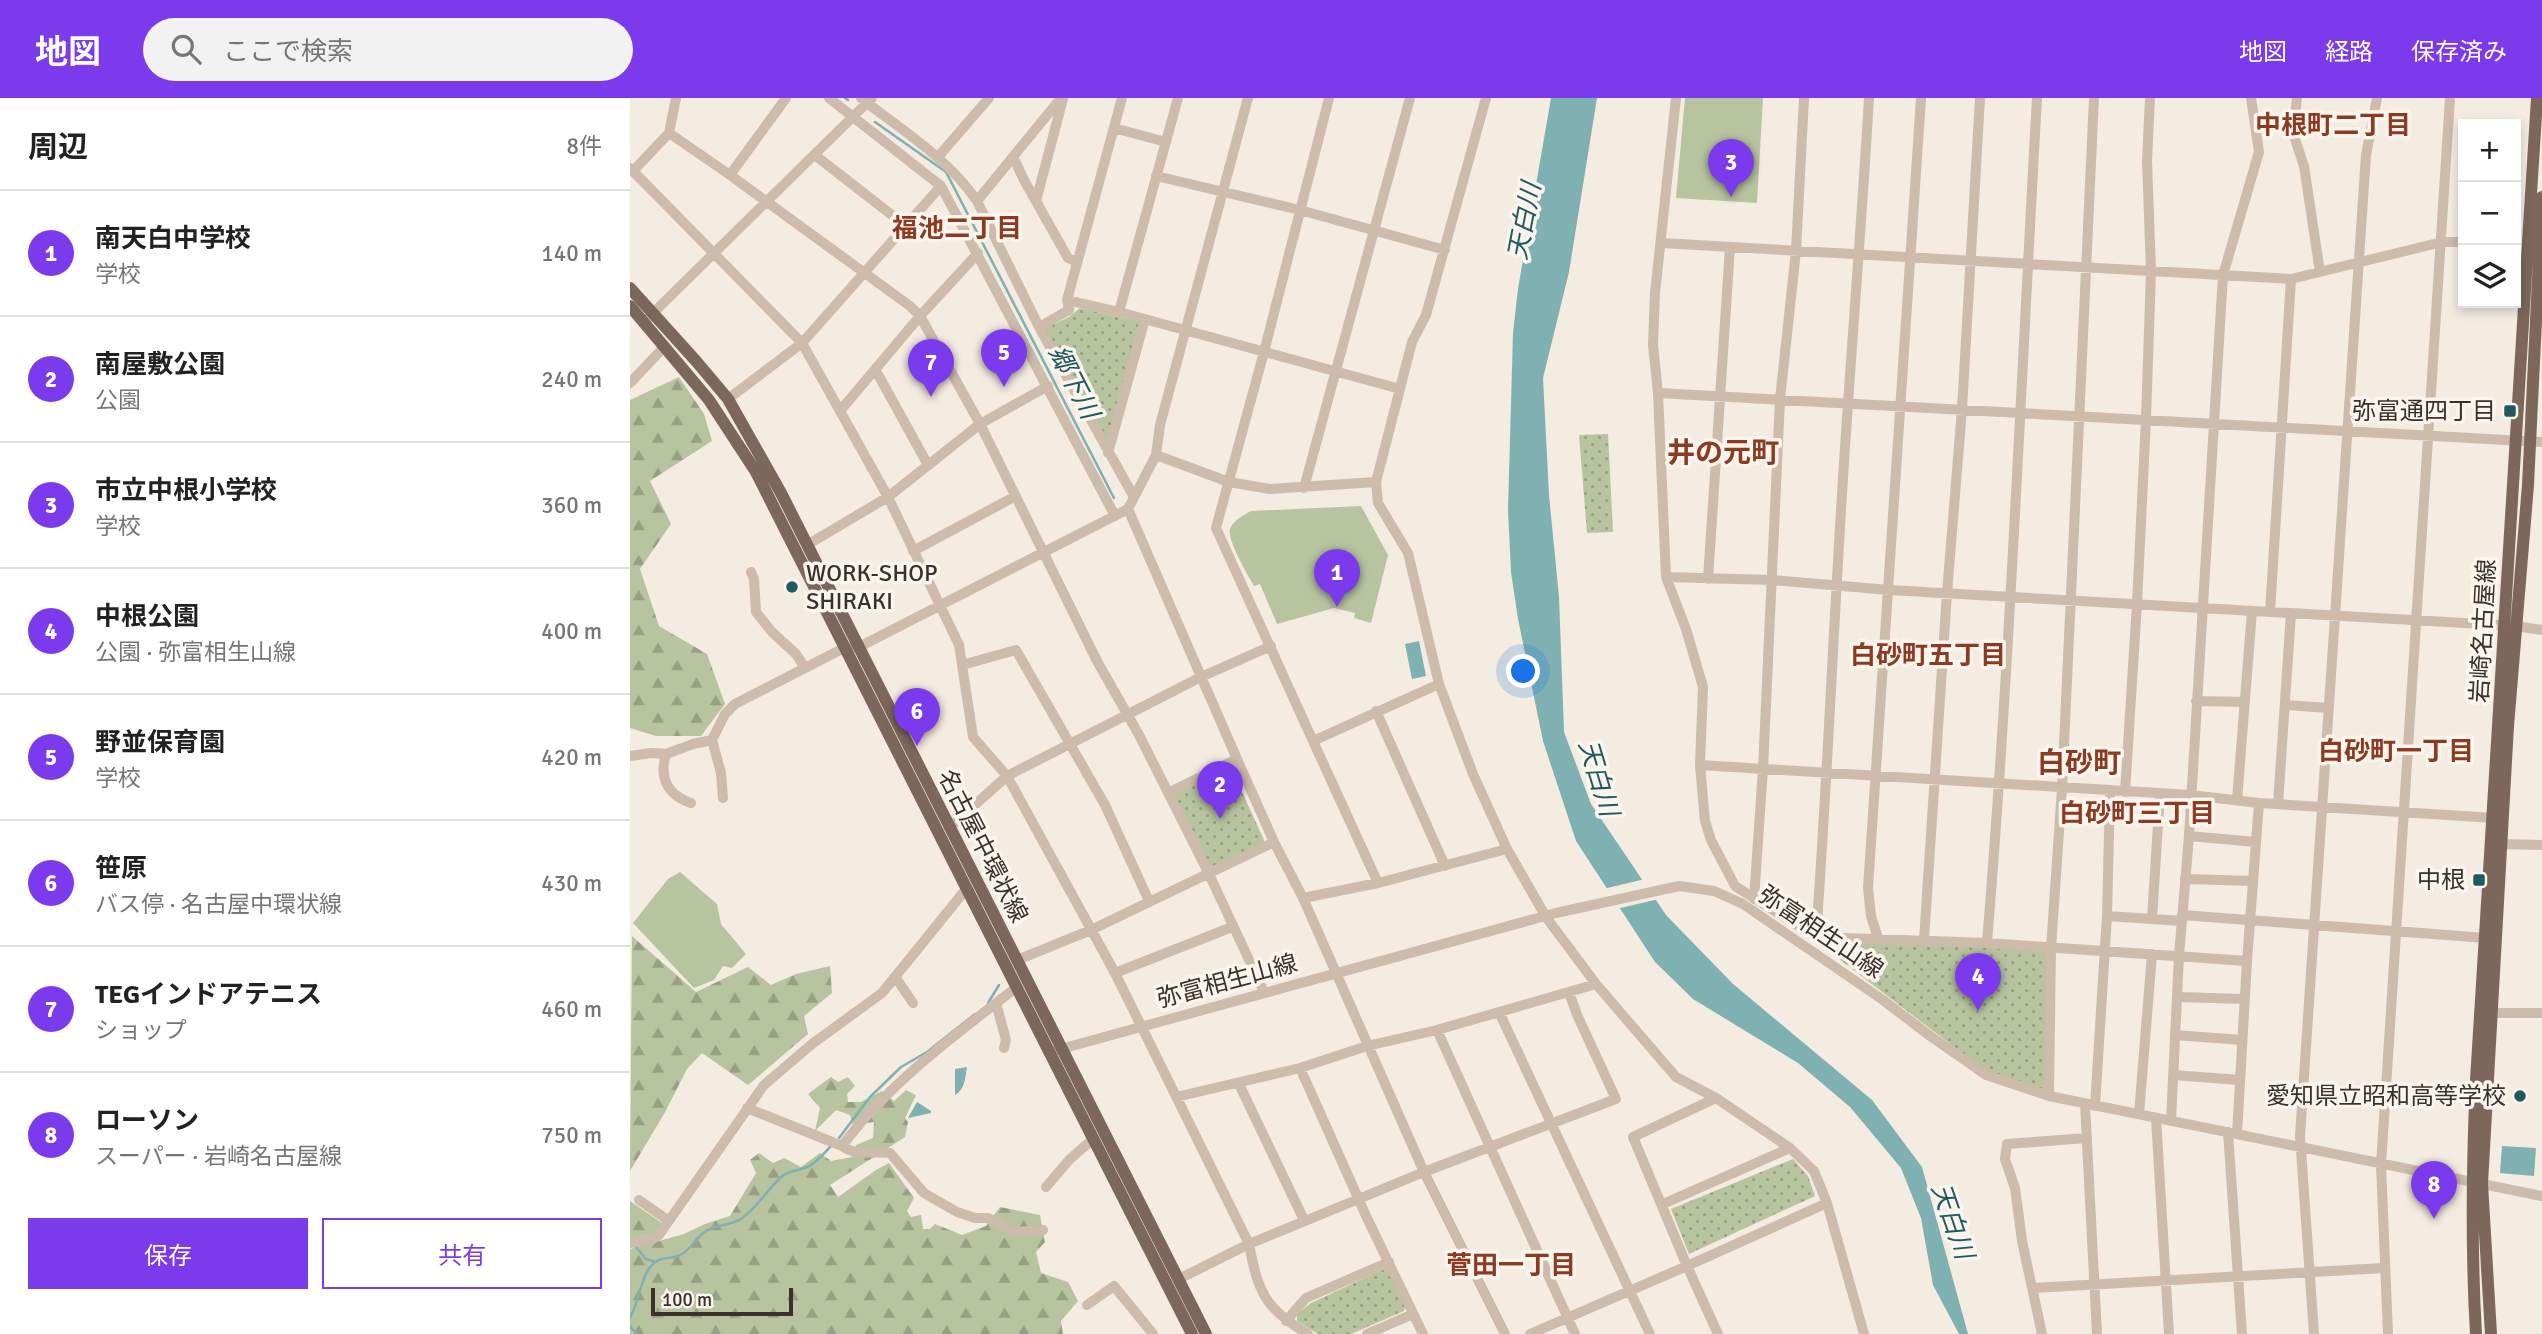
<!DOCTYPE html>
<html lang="ja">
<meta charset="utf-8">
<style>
body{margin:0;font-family:Signika,"Noto Sans JP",sans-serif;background:#f2f2f2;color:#222}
.controls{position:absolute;right:21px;top:21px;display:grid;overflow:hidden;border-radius:0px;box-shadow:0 4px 10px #0003}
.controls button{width:63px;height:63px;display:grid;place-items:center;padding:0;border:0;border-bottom:2px solid #e0e0e0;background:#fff;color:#222;font:35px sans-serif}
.scale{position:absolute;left:21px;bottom:18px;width:142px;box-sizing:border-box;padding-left:7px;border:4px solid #3b302b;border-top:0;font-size:19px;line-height:24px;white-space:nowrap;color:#3b302b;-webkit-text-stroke:5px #fbf5ee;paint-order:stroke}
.you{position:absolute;left:894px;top:574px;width:24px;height:24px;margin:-18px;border:5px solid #fff;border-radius:50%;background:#1a73e8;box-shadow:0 0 0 10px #1a73e833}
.badge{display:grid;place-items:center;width:46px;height:46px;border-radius:50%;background:#7c3aed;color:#fff;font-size:23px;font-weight:700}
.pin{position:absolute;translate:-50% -58px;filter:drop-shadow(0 2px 4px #0008)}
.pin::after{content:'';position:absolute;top:37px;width:24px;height:21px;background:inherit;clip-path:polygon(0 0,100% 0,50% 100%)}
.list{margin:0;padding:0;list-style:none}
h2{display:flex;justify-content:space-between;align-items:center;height:91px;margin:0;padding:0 28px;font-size:30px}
h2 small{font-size:23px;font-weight:400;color:#767676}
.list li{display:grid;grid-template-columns:46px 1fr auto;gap:21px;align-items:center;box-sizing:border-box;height:126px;padding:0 28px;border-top:2px solid #e0e0e0}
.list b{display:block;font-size:26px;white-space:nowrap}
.list p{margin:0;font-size:23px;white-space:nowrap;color:#767676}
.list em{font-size:23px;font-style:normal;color:#767676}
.actions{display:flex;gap:14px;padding:21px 28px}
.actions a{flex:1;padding:16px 0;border:2px solid #7c3aed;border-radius:0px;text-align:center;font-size:24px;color:#7c3aed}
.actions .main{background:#7c3aed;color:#fff}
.icon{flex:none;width:38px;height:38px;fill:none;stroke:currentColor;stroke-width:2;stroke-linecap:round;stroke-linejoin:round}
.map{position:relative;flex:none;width:1912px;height:1236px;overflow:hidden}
header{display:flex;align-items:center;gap:42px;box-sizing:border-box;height:98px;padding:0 35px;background:#7c3aed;color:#fff}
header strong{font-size:33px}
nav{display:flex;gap:38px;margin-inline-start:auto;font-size:24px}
.search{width:490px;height:63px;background:#f2f2f2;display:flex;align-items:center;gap:18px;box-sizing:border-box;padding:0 24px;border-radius:38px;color:#767676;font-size:26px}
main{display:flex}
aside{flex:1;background:#fff}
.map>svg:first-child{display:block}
.grass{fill:#b8c4a0}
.forest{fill:url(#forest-firs)}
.park{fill:url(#park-dots)}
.water{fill:#7fb0b2}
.pier{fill:#f4ebe1}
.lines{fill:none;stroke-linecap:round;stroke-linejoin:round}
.stream{stroke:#7fb0b2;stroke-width:2.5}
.minor{stroke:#cdbbac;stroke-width:10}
.major{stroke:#7d675c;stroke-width:12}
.poi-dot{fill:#1f5a5e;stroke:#fbf5ee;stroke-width:2.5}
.labels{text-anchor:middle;stroke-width:7;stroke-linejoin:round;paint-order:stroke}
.poi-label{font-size:24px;fill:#3b302b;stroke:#fbf5ee;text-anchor:end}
.street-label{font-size:24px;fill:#3b302b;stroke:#fbf5ee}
.neighbourhood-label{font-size:26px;font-weight:bold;fill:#8c3b22;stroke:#fbf5ee}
.water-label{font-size:26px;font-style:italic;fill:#1f5a5e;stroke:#fbf5ee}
.quarter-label{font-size:28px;font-weight:bold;fill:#8c3b22;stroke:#fbf5ee}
</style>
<header>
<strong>地図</strong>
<div class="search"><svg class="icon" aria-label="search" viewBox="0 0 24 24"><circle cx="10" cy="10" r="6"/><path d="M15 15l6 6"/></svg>ここで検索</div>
<nav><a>地図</a><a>経路</a><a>保存済み</a></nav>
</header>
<main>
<aside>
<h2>周辺<small>8件</small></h2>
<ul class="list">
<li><span class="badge">1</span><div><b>南天白中学校</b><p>学校</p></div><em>140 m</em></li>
<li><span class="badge">2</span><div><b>南屋敷公園</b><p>公園</p></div><em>240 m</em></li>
<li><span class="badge">3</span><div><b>市立中根小学校</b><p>学校</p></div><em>360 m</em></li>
<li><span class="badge">4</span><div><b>中根公園</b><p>公園 · 弥富相生山線</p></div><em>400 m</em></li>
<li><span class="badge">5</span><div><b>野並保育園</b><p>学校</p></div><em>420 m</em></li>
<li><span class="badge">6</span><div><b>笹原</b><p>バス停 · 名古屋中環状線</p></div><em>430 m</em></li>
<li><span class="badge">7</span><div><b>TEGインドアテニス</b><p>ショップ</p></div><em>460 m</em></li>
<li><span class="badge">8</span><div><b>ローソン</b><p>スーパー · 岩崎名古屋線</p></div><em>750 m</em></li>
</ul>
<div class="actions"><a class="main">保存</a><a>共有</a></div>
</aside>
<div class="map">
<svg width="1912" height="1236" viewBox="0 0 1912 1236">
<defs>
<pattern id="forest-firs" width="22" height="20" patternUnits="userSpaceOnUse" patternTransform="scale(1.75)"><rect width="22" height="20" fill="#b8c4a0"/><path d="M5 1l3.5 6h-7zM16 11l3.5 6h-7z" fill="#97a083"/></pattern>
<pattern id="park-dots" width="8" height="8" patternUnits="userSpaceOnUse" patternTransform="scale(1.75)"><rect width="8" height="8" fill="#b8c4a0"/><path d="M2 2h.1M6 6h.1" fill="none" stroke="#97a083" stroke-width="1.8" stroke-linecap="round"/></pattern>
</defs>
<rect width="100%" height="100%" fill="#f4ebe1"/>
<path class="grass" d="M1055,0H1133L1127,105L1046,100Z
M731,408L758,457L741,525L724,520L725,515L704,510L647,526L630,486L624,488C618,477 597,442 600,431C603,422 614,417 621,413Z
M50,774L87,806L91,826L116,856L102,870L93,868L84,882L64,890L3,825L38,781Z"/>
<path class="forest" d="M49,279L74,316L82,343L20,383L41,426L10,471L29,528L77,556L95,606L71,638H26L0,630V302Z
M2,838L66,894L118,869L141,887L166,876L200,868L202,895L174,918L178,936L118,987L72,955L57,971L34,1016L0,1073Z
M201,979L208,984L218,979L225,988L217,996L218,1004H231L252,993L264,1003L276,992L286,997L275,1020L278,1024L275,1039L200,1087L208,1099L246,1072L259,1065L284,1100L277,1113L281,1119L291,1117L293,1131H300L305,1126L332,1137L356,1128L370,1109L410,1117L415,1144L406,1154L411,1175L438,1184L448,1203L431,1223L433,1236H0V1151L54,1136L75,1126L100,1118L126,1075L120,1062L129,1055L143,1065L154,1060L171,1069L190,1055L201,1063L222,1059L226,1047L243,1040L244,1024L223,1027L220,1017L206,1012L185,1033L190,1010L178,996Z
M0,1103L32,1125L26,1134L20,1137L0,1141Z"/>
<path class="park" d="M450,210L510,224L477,344L414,231L439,219Z
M978,336L983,434L957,435L949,337Z
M597,668L601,670L634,742L633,747L584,770L579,768L544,699L546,695Z
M1183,841L1419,852L1416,993L1358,975Z
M1163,1061L1178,1078L1185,1098L1059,1156L1041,1111Z
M754,1171L759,1172L775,1208L774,1213L721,1236H688L667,1223V1216L681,1205Z"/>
<path class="water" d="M921,0H967L939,174L913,280L919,397L929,499L934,634L961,706L1036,817L1103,886L1242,1002L1292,1069L1338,1236H1329L1303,1187L1291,1120L1271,1070L1220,1009L1168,965L1063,901L1025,864L946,743L913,643L888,521L881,474L878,412L883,235L888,191Z
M789,543L796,578L782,581L775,546Z
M337,969C335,980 335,992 325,997V971Z
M287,1004L301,1013V1015L278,1020Z
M1872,1048L1906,1050L1904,1078L1870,1075Z"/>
<path class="pier" d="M1015,781L1029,801L986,811L973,791Z"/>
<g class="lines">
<path class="stream" d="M215,0L218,2
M245,24L316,74L484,400
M358,905L369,887
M209,1040L240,999L271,969L297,954L345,916
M5,1148L16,1161L23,1163
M0,1220C9,1205 11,1176 23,1166C30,1159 38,1161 48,1158C60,1154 65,1140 76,1133C86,1126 100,1128 111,1121C126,1111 135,1095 148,1082C156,1073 166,1073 177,1069C186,1066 194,1055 201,1048
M0,1228L7,1236"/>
<path class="minor" d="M199,0L311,88L485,418
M231,0C271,32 318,60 347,103L409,229L504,399
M492,0L437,202L489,214L548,0
M618,0L530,327L526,357L498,411L607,661L644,744L673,800L794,1074L875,1236
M699,0L634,254L586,430L683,643L809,586L778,455L748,405L746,384
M1046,0L1025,195L1023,247L1028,295L1036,479L1056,531L1073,589L1070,667L1075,723L1081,742L1105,788L1186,839L1357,845L1617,863
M1667,0L1663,35L1674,68L1690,174
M484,30L536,44
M39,35L100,77L280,208L290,218L350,326L467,563L509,637L579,776L634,894
M186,58L276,128
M308,59L359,0
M383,59L394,82L438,160L447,164
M0,70L172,245L258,399L329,547L343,639L377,678L485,875L619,1146L549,1181
M3,73L39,35L46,0
M100,77L156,0
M526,78L670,112L815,152
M347,103L431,0
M406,103L433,1
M1031,145L1661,181L1812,144H1833
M489,214L770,291
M18,220L242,0
M409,229L439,212L437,202
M245,271L298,367
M0,285L35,248
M1028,295L1912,344
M98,301L172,245L311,88
M210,313L290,218L348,155
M478,355L515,221
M526,357L599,384L640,391L746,384L782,244L796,217L856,0
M674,390L780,0
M177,447L258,399L350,326L418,288
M283,453L386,398
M121,474L124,481L126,514L142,534L166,556L175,570
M1036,479L1141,482L1259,492L1886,528L1912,532
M1078,481L1100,149
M1640,514L1661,181
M332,567L386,552L475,707L519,803
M809,586L843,676L877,751L916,819L966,886L1046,979L1086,1000L1160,1050L1184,1073L1197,1105L1234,1236
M1566,603L1615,604
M1655,607L1699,610
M746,613L815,768
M683,643L748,785
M36,656C29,680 37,697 61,705
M0,658L21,655L36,656L63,646L82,642
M1070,667L1561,697L1629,705L1864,720
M1495,694L1507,506L1516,321L1521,173L1517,63L1520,0
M538,695L607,661
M93,700L91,675L82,642L95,616L105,606L214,550L229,549L498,411
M1607,702L1622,513
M1648,706L1661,515
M319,730L377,678L571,579L641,548
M1559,738L1626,744
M1871,746L1912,747
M1555,781L1623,783
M673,800L748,785L877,751
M1124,801L1133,671L1150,301L1166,153L1174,0
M1552,817L1856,840
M1477,818L1552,823
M1522,821L1530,695
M1186,839C1199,661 1205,483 1218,306C1225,204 1233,102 1239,0
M1248,840L1241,818L1238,790L1291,0
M1294,842L1317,495L1332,311L1350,0
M1357,845C1380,564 1391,282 1407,0
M387,862L461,832L644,744
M485,875L602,829
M266,880L283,905
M1547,899L1615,901
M366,905L376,942L374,950
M869,914L1020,1236
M1861,915H1912
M807,932L945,1236
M1545,937L1612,942
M427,952L926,815L1049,788L1084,793L1113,806L1253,902L1300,938L1356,977L1419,998L1912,1098
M670,970L737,1120L793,1236
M1543,977L1610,982
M609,986L674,1122
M1419,998L1421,850L1432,690L1464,0
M546,999L670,970L737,948L807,932L966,886
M1455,1006L1467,1236
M1465,1008L1477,818L1480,693
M117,1010L212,1048C259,985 325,937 387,889
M1509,1016L1522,856
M1526,1020L1539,1236
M1541,1023L1549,858L1559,738L1593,177L1629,54L1621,0
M1598,1034L1612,1236
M1607,1036L1617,863L1629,705
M212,1048C225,1058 243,1053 260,1055L294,1095L327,1114L345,1120H358L385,1134L413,1132
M416,1089L440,1061L463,1041
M9,1102L39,1123
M1033,1106L1160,1050
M0,1145L21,1142L29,1137L134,987L182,946L252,895L337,790
M1403,1190L1754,1170
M457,1207L484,1188L523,1236
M656,1223L676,1200L759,1164
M678,1236C635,1211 628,1194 619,1146L794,1074L986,1001L948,919L939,895
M737,1236L783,1216
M900,1236L1057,1168L1003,1039L1086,1000
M1088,1236L1057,1168L1197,1105
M1412,1236L1392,1143L1385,1090L1375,1061L1377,1046L1457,1040
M1684,1236L1670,1038L1736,57L1747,0
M1758,1236L1751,1067L1820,0"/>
<path class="major" d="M0,190L66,263L98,301L151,395L576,1236
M0,208L79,302L126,374L562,1236
M1846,1236C1841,1151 1842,1067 1846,982L1907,0
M1861,1236L1852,1086L1878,628L1898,387L1912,99"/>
</g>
<g class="poi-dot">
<rect x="1873" y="306" width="14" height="14" rx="3.5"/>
<circle cx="162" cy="489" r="7"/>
<rect x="1842" y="775" width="14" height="14" rx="3.5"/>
<circle cx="1890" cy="998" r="7"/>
</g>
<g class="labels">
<g class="poi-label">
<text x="1866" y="321">弥富通四丁目</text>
<text x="176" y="483" text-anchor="start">WORK-SHOP<tspan x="176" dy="28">SHIRAKI</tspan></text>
<text x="1835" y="790">中根</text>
<text x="1876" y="1006">愛知県立昭和高等学校</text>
</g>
<g class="street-label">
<text transform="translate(1853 533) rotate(-87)" y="8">岩崎名古屋線</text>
<text transform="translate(353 748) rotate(63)" y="8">名古屋中環状線</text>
<text transform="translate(1191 834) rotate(34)" y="8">弥富相生山線</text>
<text transform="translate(597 883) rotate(-15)" y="8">弥富相生山線</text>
</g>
<g class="neighbourhood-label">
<text x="1703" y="36">中根町二丁目</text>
<text x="327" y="139">福池二丁目</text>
<text x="1298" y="566">白砂町五丁目</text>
<text x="1766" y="662">白砂町一丁目</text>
<text x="1507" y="724">白砂町三丁目</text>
<text x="881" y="1176">菅田一丁目</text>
</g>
<g class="water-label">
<text transform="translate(894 123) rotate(-79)" y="9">天白川</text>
<text transform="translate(444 284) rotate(63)" y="9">郷下川</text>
<text transform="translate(969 680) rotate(73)" y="9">天白川</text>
<text transform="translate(1323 1123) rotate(71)" y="9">天白川</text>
</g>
<g class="quarter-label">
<text x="1093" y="364">井の元町</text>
<text x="1449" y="674">白砂町</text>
</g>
</g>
</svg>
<div class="controls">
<button>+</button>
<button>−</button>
<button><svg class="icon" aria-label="layers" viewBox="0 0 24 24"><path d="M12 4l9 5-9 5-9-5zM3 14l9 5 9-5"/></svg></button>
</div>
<div class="scale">100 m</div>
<div class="you"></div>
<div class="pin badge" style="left:707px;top:509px">1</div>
<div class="pin badge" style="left:590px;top:721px">2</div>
<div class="pin badge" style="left:1101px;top:99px">3</div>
<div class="pin badge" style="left:1348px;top:913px">4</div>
<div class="pin badge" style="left:374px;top:289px">5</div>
<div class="pin badge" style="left:287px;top:648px">6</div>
<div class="pin badge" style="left:301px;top:299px">7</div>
<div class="pin badge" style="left:1804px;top:1121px">8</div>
</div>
</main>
